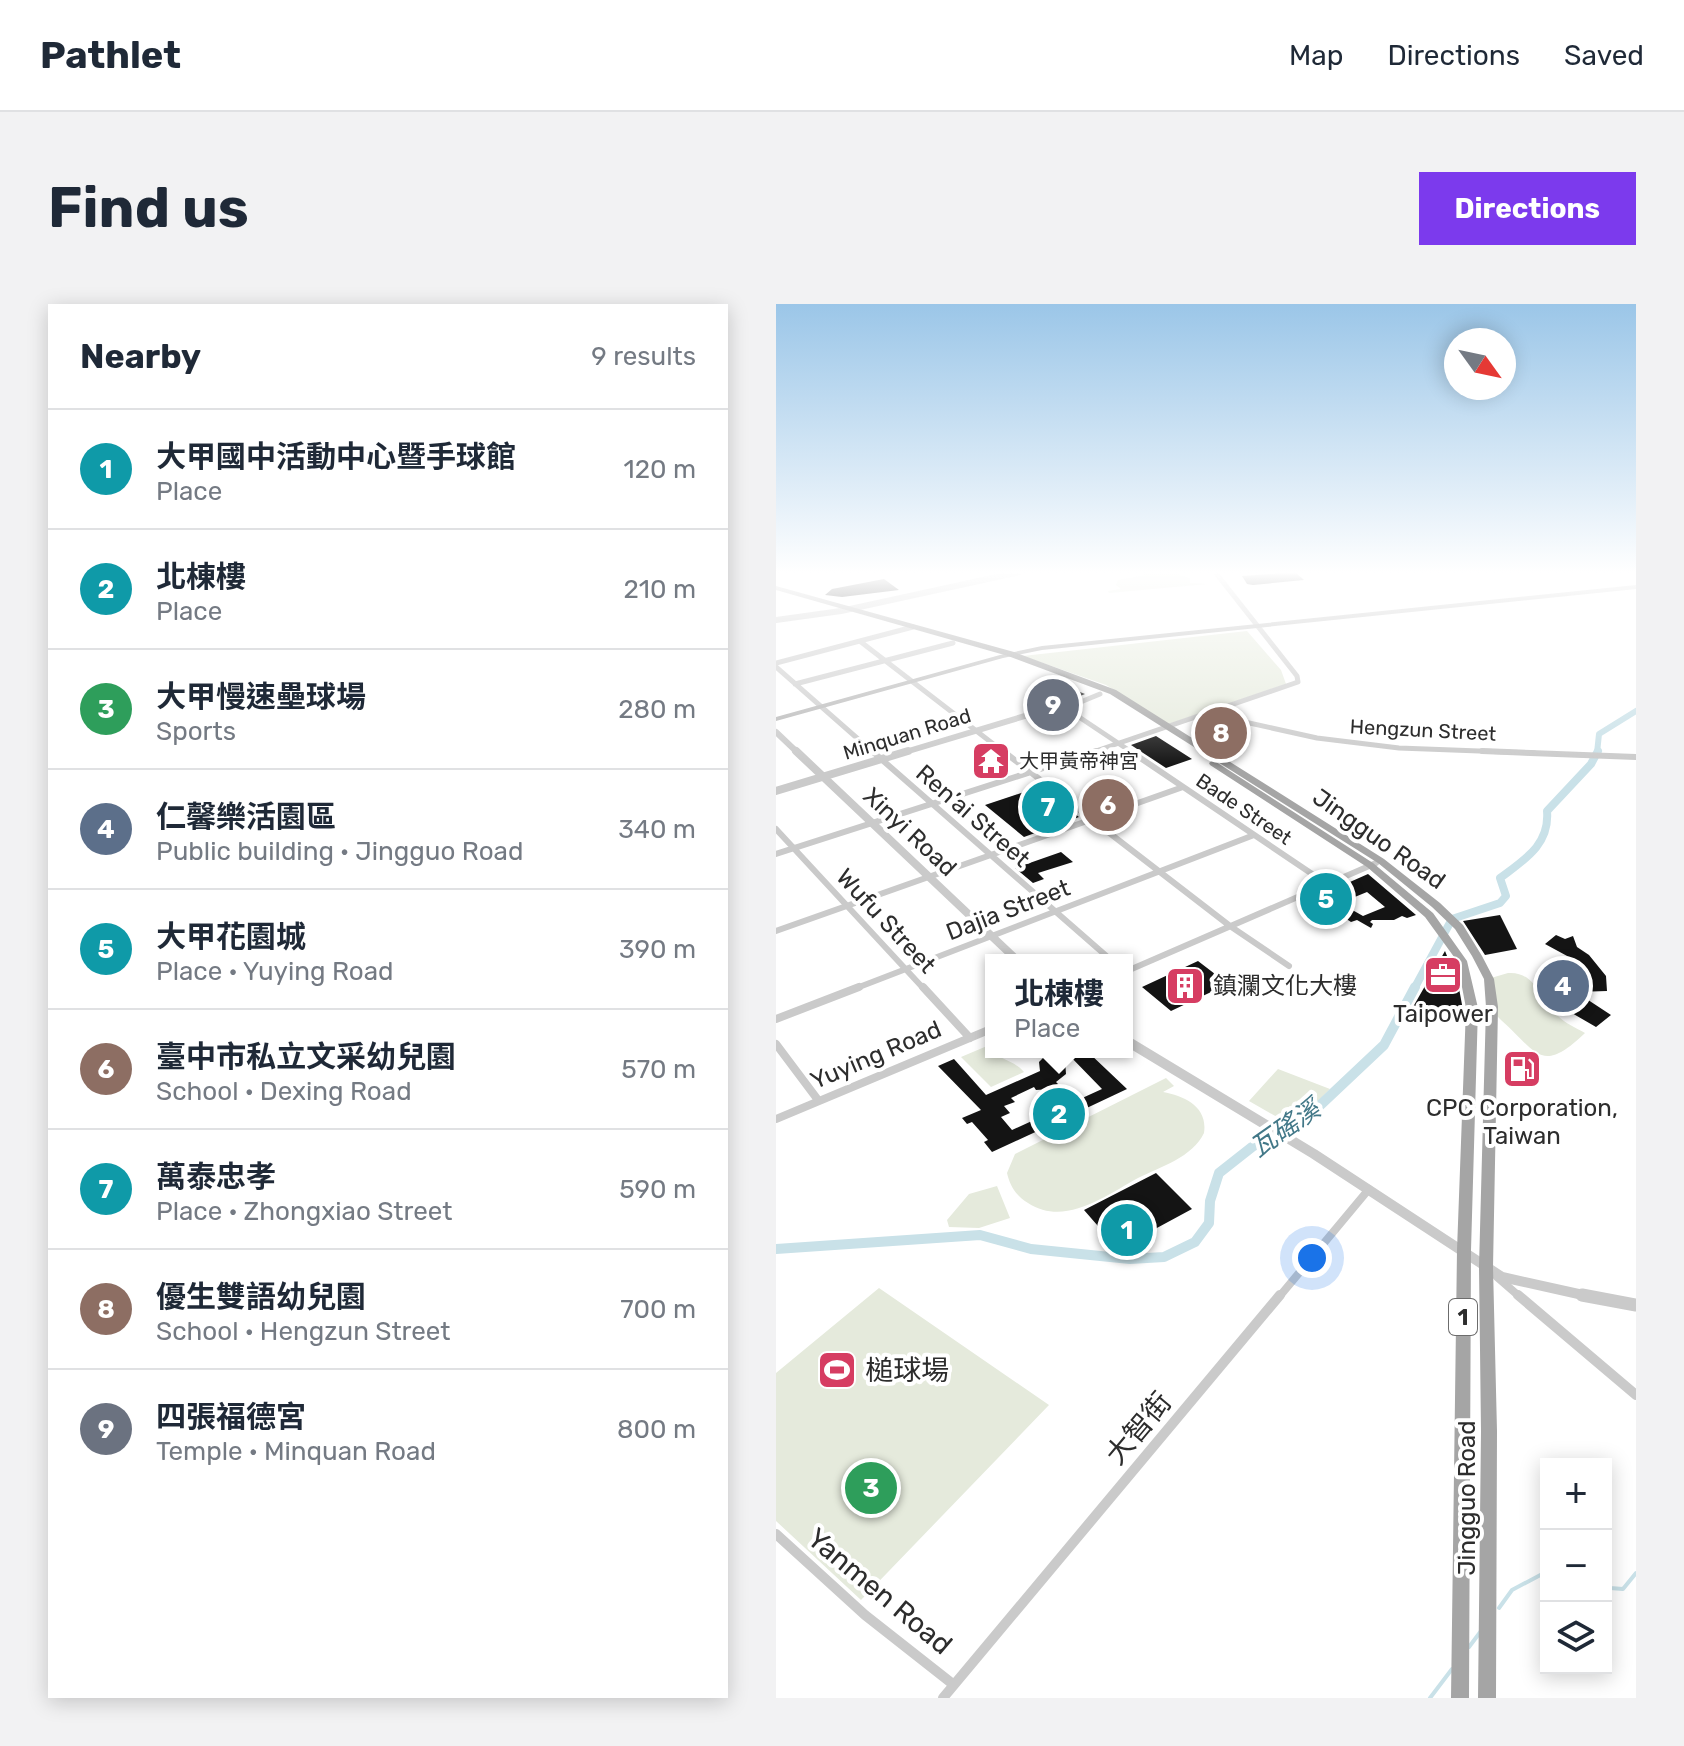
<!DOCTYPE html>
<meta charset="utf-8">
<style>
body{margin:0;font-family:Rubik,"Noto Sans TC",sans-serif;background:#f2f2f3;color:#1f2937}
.controls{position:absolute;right:24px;bottom:24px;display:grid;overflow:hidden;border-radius:0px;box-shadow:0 4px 20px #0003}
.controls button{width:72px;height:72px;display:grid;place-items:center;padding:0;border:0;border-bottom:2px solid #e0e1e3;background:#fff;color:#1f2937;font:40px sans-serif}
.compass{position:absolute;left:668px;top:24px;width:72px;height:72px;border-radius:50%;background:#fff;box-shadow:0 4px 20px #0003;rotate:123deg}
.you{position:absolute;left:536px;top:954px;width:28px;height:28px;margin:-20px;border:6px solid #fff;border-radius:50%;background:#1a73e8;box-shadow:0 0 0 12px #1a73e833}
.badge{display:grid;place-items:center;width:52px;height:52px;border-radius:50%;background:#7c3aed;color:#fff;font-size:26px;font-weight:700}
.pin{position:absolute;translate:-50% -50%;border:4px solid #fff;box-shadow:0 2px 8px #0006}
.popup{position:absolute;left:209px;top:650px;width:148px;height:104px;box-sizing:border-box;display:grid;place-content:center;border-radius:0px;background:#fff;filter:drop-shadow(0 2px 6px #0005);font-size:26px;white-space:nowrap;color:#747a83}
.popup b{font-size:30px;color:#1f2937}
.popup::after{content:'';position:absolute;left:50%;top:100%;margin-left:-16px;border:16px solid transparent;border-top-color:#fff}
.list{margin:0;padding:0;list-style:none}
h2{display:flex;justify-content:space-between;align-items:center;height:104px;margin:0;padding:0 32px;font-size:34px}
h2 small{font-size:26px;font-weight:400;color:#747a83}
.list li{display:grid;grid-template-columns:52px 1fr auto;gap:24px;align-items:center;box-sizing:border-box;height:120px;padding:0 32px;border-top:2px solid #e0e1e3}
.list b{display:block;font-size:30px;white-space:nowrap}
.list p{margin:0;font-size:26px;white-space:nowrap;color:#747a83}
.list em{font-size:26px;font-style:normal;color:#747a83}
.icon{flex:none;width:44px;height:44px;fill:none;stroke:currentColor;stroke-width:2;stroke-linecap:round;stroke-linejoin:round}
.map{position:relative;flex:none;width:860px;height:1394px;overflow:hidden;border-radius:0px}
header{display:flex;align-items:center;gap:48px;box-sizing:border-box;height:112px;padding:0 40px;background:#fff;border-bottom:2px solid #e0e1e3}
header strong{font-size:38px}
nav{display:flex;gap:44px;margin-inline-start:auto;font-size:28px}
.intro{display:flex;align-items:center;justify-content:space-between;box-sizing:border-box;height:192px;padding:0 48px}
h1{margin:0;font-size:56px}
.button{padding:20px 36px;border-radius:0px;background:#7c3aed;color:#fff;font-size:28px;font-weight:700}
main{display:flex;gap:48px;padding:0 48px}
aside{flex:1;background:#fff;border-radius:0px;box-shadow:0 4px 20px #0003}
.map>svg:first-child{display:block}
.green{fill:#e5eadc}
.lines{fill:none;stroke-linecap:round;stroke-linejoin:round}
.stream{stroke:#c9e1e8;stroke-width:4}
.canal-far2{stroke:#c9e1e8;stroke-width:6}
.canal-far1{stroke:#c9e1e8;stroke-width:8}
.canal{stroke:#c9e1e8;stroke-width:10}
.building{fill:#141414;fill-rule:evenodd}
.minor-far3{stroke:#cacaca;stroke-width:5}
.minor-far2{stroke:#cacaca;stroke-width:6}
.minor-far1{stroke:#cacaca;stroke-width:8}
.minor{stroke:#cacaca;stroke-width:10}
.tertiary-far3{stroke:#cacaca;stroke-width:6}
.tertiary-far2{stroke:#cacaca;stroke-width:8}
.tertiary-far1{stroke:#cacaca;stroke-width:10}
.tertiary{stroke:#cacaca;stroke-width:13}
.secondary{fill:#b7b7b7;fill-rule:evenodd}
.primary{fill:#a5a5a5;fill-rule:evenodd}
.labels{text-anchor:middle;stroke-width:8;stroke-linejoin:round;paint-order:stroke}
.far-street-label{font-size:20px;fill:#2d2d2d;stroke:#fff}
.far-poi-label{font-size:20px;fill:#2d2d2d;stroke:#fff;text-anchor:start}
.shield{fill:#fff;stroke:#6c6c6c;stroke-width:2}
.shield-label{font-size:22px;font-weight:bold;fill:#2d2d2d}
.street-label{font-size:24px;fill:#2d2d2d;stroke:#fff}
.poi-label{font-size:24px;fill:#2d2d2d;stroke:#fff}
.water-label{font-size:26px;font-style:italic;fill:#427888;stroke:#fff}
.near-poi-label{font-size:28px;fill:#2d2d2d;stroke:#fff;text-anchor:start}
.near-street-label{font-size:28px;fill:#2d2d2d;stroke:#fff}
</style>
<header>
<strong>Pathlet</strong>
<nav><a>Map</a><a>Directions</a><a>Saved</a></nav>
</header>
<div class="intro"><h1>Find us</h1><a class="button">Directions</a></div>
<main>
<aside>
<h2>Nearby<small>9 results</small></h2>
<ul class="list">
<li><span class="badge" style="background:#0f9aa8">1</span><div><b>大甲國中活動中心暨手球館</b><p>Place</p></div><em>120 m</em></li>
<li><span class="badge" style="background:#0f9aa8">2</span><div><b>北棟樓</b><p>Place</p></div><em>210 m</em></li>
<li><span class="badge" style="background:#2e9e5b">3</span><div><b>大甲慢速壘球場</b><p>Sports</p></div><em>280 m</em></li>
<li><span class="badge" style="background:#5c6f8a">4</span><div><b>仁馨樂活園區</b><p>Public building · Jingguo Road</p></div><em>340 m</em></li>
<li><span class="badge" style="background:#0f9aa8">5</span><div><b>大甲花園城</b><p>Place · Yuying Road</p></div><em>390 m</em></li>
<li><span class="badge" style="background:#8d6e63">6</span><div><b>臺中市私立文采幼兒園</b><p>School · Dexing Road</p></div><em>570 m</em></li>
<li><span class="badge" style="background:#0f9aa8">7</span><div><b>萬泰忠孝</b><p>Place · Zhongxiao Street</p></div><em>590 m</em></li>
<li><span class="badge" style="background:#8d6e63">8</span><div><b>優生雙語幼兒園</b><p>School · Hengzun Street</p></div><em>700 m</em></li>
<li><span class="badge" style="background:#6b7280">9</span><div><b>四張福德宮</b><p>Temple · Minquan Road</p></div><em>800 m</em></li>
</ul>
</aside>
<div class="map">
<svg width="860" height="1394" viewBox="0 0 860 1394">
<rect width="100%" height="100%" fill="#fff"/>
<path class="green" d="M364,268L398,269L414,274V279L432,280L333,289L332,287L345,285L340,281L342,276L369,271Z
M471,327L505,366L510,380L393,420L330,381L247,352Z
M732,669C760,667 764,696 782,712C789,719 800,724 809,729C765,771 762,749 725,716L720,711L715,674Z
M211,742C221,756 237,755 248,768L215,783L185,753Z
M502,765L554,785L535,804L508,817L473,797Z
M390,774L398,782L387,788C409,792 432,803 428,829C417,853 384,863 362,874C329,892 289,923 252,899C240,892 234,882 231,869L239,850Z
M221,882L234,914L203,924L173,923L171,916L193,890Z
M103,984L273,1101L85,1296L0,1217V1069Z"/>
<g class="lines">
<path class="stream" d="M830,1279L834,1284L847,1285L860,1269
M723,1304L736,1286L770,1268
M693,1343L705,1327
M654,1394L676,1365"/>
<path class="canal-far2" d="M821,449L823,430L860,407"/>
<path class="canal-far1" d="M638,685L676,615L724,599L730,592L724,574C748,556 774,541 771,507L815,460L822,447"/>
<path class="canal" d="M0,945L204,931L255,945L354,955L388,953L419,938L433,919L434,897L443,869L476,843L538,807L608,741L639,683"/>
</g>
<path class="building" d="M519,268L528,276L477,281L471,280L466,272Z
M108,275L123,286L66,293L49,291L56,285Z
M289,382L309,390L290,398L265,390Z
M380,432L416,455L390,464L355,441Z
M263,483L303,513L248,533L209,501Z
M285,548L297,558L262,569L268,575L257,579L239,564Z
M592,570L640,611L631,614L626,612L618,616H596L594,618L597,620L595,624L581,616L575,618L563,610L558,612L531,597ZM591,588L609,603L587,612L564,599Z
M724,611L741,645L709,651L687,617Z
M780,631L789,635L797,632L801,643L813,651L830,672L831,687L800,688L835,711L820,723L782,701L771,675L778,664L793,653L769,640Z
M669,647L682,679L687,706L637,703Z
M422,657L452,680L395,707L366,683Z
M290,748H312L351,785L298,810L303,816L286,823L281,818L216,848L208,838L212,836L196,818L191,820L186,814L205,806L162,762L178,755L210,791L264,767L263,758L267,754L289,756L290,770L280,778L284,782L276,785L260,786L258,783L235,794L239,798L228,802L234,809L225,813L236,826L326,785Z
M380,869L416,905L342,945L308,906Z"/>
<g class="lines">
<path class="minor-far3" d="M85,338L229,449
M0,359L137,323
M0,363L98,449
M19,380L177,339
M275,397L267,402L288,403L357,449
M290,404L324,390
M437,411L541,434L623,444L759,449
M314,449L522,378L521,372L439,268"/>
<path class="minor-far2" d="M96,447L335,656
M227,447L454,622L513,662
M354,447L551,580
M706,447L860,453
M0,525L148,685
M0,550L320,447
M0,627L407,483
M351,667L600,559
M78,685L478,531"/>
<path class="minor-far1" d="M147,683L194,734
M0,715L83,683
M0,740L42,796
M0,815L215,725
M721,973L744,993
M503,993L593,885"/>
<path class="minor" d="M742,991L860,1091
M0,1230L89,1311L178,1381
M167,1394L504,991"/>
<path class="tertiary-far3" d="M0,316L65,307L244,268
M0,428L22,449
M126,449L272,405"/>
<path class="tertiary-far2" d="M20,447L241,656
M0,487L132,447"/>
<path class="tertiary-far1" d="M351,737L538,850L726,973L816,993"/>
<path class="tertiary" d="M806,991L860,1001"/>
<path class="secondary" d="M860,281V285L266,346L227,354L0,417V413L224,351L266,342Z"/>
<path class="primary" d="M0,282L238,348L340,386L608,555L664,599L687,621L706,652L718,675L722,703L717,963L721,1127L720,1394H702L705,1127L703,963L710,703L708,675L696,652L679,625L656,603L602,559L334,390L232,352L0,286Z
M437,456L597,559L657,609L691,657L702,704L695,946L693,1394H675L681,946L690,704L681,657L649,613L591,563L434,461L433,459Z"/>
</g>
<linearGradient id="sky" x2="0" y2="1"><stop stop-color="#9bc6e8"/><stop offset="0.58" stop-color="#fff"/><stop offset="1" stop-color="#fff" stop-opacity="0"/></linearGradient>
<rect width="860" height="463" fill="url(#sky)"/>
<defs>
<symbol id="temple-square" viewBox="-11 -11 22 22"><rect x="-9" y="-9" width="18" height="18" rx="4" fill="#d63d62" stroke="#fff"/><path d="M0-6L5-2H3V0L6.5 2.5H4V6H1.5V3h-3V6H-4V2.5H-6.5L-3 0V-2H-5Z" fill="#fff"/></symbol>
<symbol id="office-square" viewBox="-11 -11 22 22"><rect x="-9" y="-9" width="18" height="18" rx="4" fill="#d63d62" stroke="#fff"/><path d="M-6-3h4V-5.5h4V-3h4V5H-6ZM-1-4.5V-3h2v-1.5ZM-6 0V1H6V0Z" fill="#fff"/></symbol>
<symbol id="building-square" viewBox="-11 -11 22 22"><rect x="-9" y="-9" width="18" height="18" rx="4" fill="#d63d62" stroke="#fff"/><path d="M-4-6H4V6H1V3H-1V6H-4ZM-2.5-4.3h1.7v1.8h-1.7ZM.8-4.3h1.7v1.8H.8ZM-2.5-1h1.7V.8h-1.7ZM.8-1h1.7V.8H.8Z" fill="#fff"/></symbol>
<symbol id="fuel-square" viewBox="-11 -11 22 22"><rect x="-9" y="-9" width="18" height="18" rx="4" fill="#d63d62" stroke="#fff"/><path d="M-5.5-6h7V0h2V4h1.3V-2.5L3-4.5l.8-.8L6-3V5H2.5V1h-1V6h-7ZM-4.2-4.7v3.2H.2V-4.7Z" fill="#fff"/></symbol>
<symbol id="stadium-square" viewBox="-11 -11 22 22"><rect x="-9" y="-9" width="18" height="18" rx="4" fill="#d63d62" stroke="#fff"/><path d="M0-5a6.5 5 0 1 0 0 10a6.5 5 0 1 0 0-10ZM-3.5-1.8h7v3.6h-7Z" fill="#fff"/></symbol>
</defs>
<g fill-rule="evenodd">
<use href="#temple-square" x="193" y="435" width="44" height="44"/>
<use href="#office-square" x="645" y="649" width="44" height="44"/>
<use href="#building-square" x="387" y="660" width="44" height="44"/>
<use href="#fuel-square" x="724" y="743" width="44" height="44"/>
<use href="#stadium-square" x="39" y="1044" width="44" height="44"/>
</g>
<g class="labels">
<g class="far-street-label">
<text transform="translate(647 426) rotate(3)" y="7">Hengzun Street</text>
<text transform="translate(131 430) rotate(-17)" y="7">Minquan Road</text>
<text transform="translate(468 505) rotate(34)" y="7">Bade Street</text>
</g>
<g class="far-poi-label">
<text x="243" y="464">大甲黃帝神宮</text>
</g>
<rect class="shield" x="673" y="995" width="28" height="36" rx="6"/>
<g class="shield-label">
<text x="687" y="1021">1</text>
</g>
<g class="street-label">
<text transform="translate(197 512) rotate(41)" y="8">Ren’ai Street</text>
<text transform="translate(134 528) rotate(43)" y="8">Xinyi Road</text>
<text transform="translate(603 535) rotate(35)" y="8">Jingguo Road</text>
<text transform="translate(232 606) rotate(-21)" y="8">Dajia Street</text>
<text transform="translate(110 617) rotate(47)" y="8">Wufu Street</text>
<text transform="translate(100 751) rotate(-23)" y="8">Yuying Road</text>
<text transform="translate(691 1194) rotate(-90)" y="8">Jingguo Road</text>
</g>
<g class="poi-label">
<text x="437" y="690" text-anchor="start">鎮瀾文化大樓</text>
<text x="667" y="718">Taipower</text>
<text x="746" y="812">CPC Corporation,<tspan x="746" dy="28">Taiwan</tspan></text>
</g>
<g class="water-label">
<text transform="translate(509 824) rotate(-35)" y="9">瓦磘溪</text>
</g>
<g class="near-poi-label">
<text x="89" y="1076">槌球場</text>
</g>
<g class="near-street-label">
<text transform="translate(362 1124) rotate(-50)" y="10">大智街</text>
<text transform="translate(104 1287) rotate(40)" y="10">Yanmen Road</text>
</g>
</g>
</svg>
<div class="controls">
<button>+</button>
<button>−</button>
<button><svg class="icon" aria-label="layers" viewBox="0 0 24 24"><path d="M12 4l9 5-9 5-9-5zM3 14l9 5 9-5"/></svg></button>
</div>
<svg class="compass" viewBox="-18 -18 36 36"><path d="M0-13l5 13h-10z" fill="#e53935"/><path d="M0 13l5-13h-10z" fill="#747a83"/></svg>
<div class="you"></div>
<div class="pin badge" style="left:351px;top:926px;background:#0f9aa8">1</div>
<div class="pin badge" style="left:283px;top:810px;background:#0f9aa8">2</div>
<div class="popup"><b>北棟樓</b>Place</div>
<div class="pin badge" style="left:95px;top:1184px;background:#2e9e5b">3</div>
<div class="pin badge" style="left:787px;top:682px;background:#5c6f8a">4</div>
<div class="pin badge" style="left:550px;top:595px;background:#0f9aa8">5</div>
<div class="pin badge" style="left:332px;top:501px;background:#8d6e63">6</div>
<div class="pin badge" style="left:272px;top:503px;background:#0f9aa8">7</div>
<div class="pin badge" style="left:445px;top:429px;background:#8d6e63">8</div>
<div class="pin badge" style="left:277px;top:401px;background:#6b7280">9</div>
</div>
</main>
